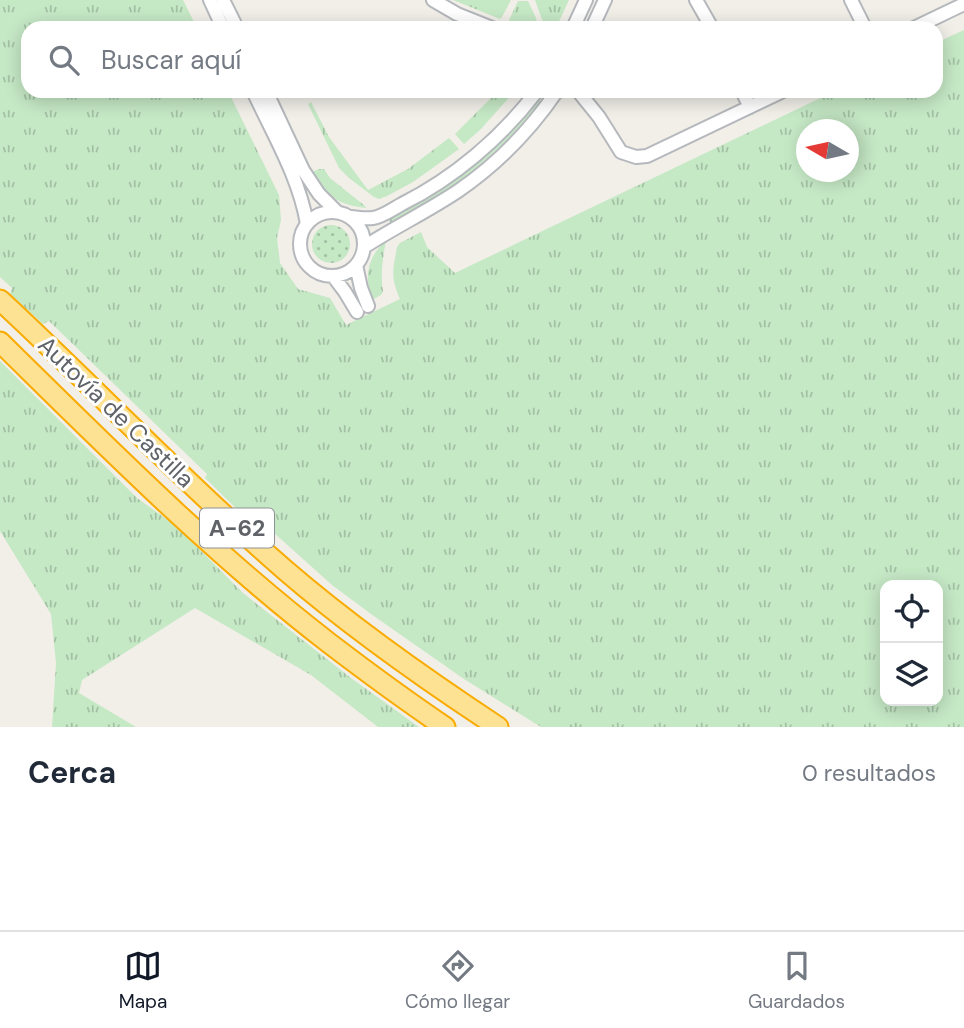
<!DOCTYPE html>
<html lang="es">
<meta charset="utf-8">
<style>
body{margin:0;font-family:"DM Sans",sans-serif;background:#f6f6f7;color:#1f2937}
.controls{position:absolute;right:21px;bottom:21px;display:grid;overflow:hidden;border-radius:14px;box-shadow:0 4px 18px #0003}
.controls button{width:63px;height:63px;display:grid;place-items:center;padding:0;border:0;border-bottom:2px solid #e0e1e3;background:#fff;color:#1f2937;font:35px sans-serif}
.compass{position:absolute;left:796px;top:119px;width:63px;height:63px;border-radius:50%;background:#fff;box-shadow:0 4px 18px #0003;rotate:279deg}
.list{margin:0;padding:0;list-style:none}
h2{display:flex;justify-content:space-between;align-items:center;height:91px;margin:0;padding:0 28px;font-size:30px}
h2 small{font-size:23px;font-weight:400;color:#747a83}
.icon{flex:none;width:38px;height:38px;fill:none;stroke:currentColor;stroke-width:2;stroke-linecap:round;stroke-linejoin:round}
.map{position:relative;flex:none;width:964px;height:727px;overflow:hidden}
.search{position:absolute;background:#fff;box-shadow:0 4px 18px #0003;left:21px;right:21px;top:21px;height:77px;display:flex;align-items:center;gap:18px;box-sizing:border-box;padding:0 24px;border-radius:21px;color:#747a83;font-size:26px}
.sheet{height:203px;background:#fff}
nav{display:flex;justify-content:space-around;align-items:center;box-sizing:border-box;height:98px;border-top:2px solid #e0e1e3;background:#fff;font-size:19px;color:#747a83}
nav a{display:grid;justify-items:center;gap:4px}
nav .on{color:#111827}
.map>svg:first-child{display:block}
.grass{fill:url(#grass-tufts);fill-rule:evenodd}
.garden{fill:url(#garden-dots)}
.lines{fill:none;stroke-linecap:round;stroke-linejoin:round}
.minor-casing{stroke:#b5b8bc;stroke-width:16}
.highway-casing{stroke:#f9ab00;stroke-width:23}
.minor{stroke:#fff;stroke-width:12}
.highway{stroke:#fde293;stroke-width:19}
.labels{text-anchor:middle;stroke-width:6;stroke-linejoin:round;paint-order:stroke}
.shield{fill:#fff;stroke:#8f9295;stroke-width:2}
.shield-label{font-size:23px;font-weight:bold;fill:#5f6368}
.street-label{font-size:24px;fill:#5f6368;stroke:#fff}
</style>
<div class="map">
<svg width="964" height="727" viewBox="0 0 964 727">
<defs>
<pattern id="grass-tufts" width="24" height="20" patternUnits="userSpaceOnUse" patternTransform="scale(1.75)"><rect width="24" height="20" fill="#c5e8c5"/><path d="M3 7l-1-3M5 7V3M7 7l1-3M15 17l-1-3M17 17v-4M19 17l1-3" fill="none" stroke="#a3c0a4"/></pattern>
<pattern id="garden-dots" width="8" height="8" patternUnits="userSpaceOnUse" patternTransform="scale(1.75)"><rect width="8" height="8" fill="#c5e8c5"/><path d="M2 2h.1M6 6h.1" fill="none" stroke="#a3c0a4" stroke-width="1.8" stroke-linecap="round"/></pattern>
</defs>
<rect width="100%" height="100%" fill="#f1efe8"/>
<path class="grass" d="M0,0H183L197,28H28V91H228L279,195L281,220L277,238L280,263L298,289L330,298L346,325L400,299C390,276 393,270 397,247L400,243L421,232L427,247L455,273L835,91H936V43L964,30V727H541L464,679L371,614L332,585L254,515L247,519L205,478L207,474L49,321L43,324L10,294L12,288L0,277ZM806,130H848V172H806ZM885,585H938V701H885Z
M453,0H511L502,17L500,19Z
M535,0H569L556,28H545Z
M518,1H528L536,18L538,28H517L510,24L509,20Z
M498,91H515L481,129L464,144L455,134Z
M536,98L541,102C499,153 450,195 391,224L388,218L423,200L446,184Z
M311,102L329,137L368,190L408,169L449,138L459,149L413,182L387,196L379,199L374,197L349,178L339,168L308,104Z
M319,169H324L330,178L365,206L366,208C337,205 327,195 310,173Z
M386,240C383,258 380,274 383,291L381,295L372,300C364,276 367,258 386,240Z
M0,361L137,498L176,526L243,593L351,678L419,727H378L311,675L195,608L82,680L79,693L136,727H52L56,663L51,614L0,531Z"/>
<path class="garden" d="M312 244a19 19 0 1 1 38 0a19 19 0 1 1-38 0Z"/>
<g class="lines">
<defs>
<path id="minor" d="M210,0L223,28
M223,0L237,28
M433,0L457,14L492,28
M696,0L712,28
M851,0L865,28
M573,28L586,0
M592,28L605,0
M914,28L964,4
M253,91C273,134 299,177 307,224
M266,91L303,170L319,194L336,211
M578,91L599,117L621,152L636,157L647,156L783,91
M742,91L750,107
M300 244a32 32 0 1 1 64 0a32 32 0 1 1-64 0Z
M351,217C358,218 366,219 373,218C382,217 393,209 402,204C454,178 501,138 537,91
M364,247C395,227 428,211 458,191C496,165 531,129 557,91
M356,265L361,288L368,306
M333,276L345,292L357,312"/>
<path id="highway" d="M0,300C96,389 186,484 285,570C351,627 425,679 498,727
M0,342C106,446 211,552 329,643C367,672 405,700 445,727"/>
</defs>
<use href="#minor" class="minor-casing"/>
<use href="#highway" class="highway-casing"/>
<use href="#minor" class="minor"/>
<use href="#highway" class="highway"/>
</g>
<g class="labels">
<rect class="shield" x="200" y="508.5" width="74" height="39" rx="5"/>
<g class="shield-label">
<text x="237" y="536">A-62</text>
</g>
<g class="street-label">
<text transform="translate(116 412) rotate(44)" y="8">Autovía de Castilla</text>
</g>
</g>
</svg>
<div class="controls">
<button><svg class="icon" aria-label="locate" viewBox="0 0 24 24"><circle cx="12" cy="12" r="6"/><path d="M12 2v4M12 18v4M2 12h4M18 12h4"/></svg></button>
<button><svg class="icon" aria-label="layers" viewBox="0 0 24 24"><path d="M12 4l9 5-9 5-9-5zM3 14l9 5 9-5"/></svg></button>
</div>
<svg class="compass" viewBox="-18 -18 36 36"><path d="M0-13l5 13h-10z" fill="#e53935"/><path d="M0 13l5-13h-10z" fill="#747a83"/></svg>
<div class="search"><svg class="icon" aria-label="search" viewBox="0 0 24 24"><circle cx="10" cy="10" r="6"/><path d="M15 15l6 6"/></svg>Buscar aquí</div>
</div>
<section class="sheet">
<h2>Cerca<small>0 resultados</small></h2>
<ul class="list">
</ul>
</section>
<nav>
<a class="on"><svg class="icon" aria-label="map" viewBox="0 0 24 24"><path d="M3 6l6-2 6 2 6-2v14l-6 2-6-2-6 2zM9 4v14M15 6v14"/></svg>Mapa</a>
<a><svg class="icon" aria-label="directions" viewBox="0 0 24 24"><path d="M12 3l9 9-9 9-9-9zM9 14v-3h6M13 9l2 2-2 2"/></svg>Cómo llegar</a>
<a><svg class="icon" aria-label="saved" viewBox="0 0 24 24"><path d="M7 4h10v16l-5-4-5 4z"/></svg>Guardados</a>
</nav>
